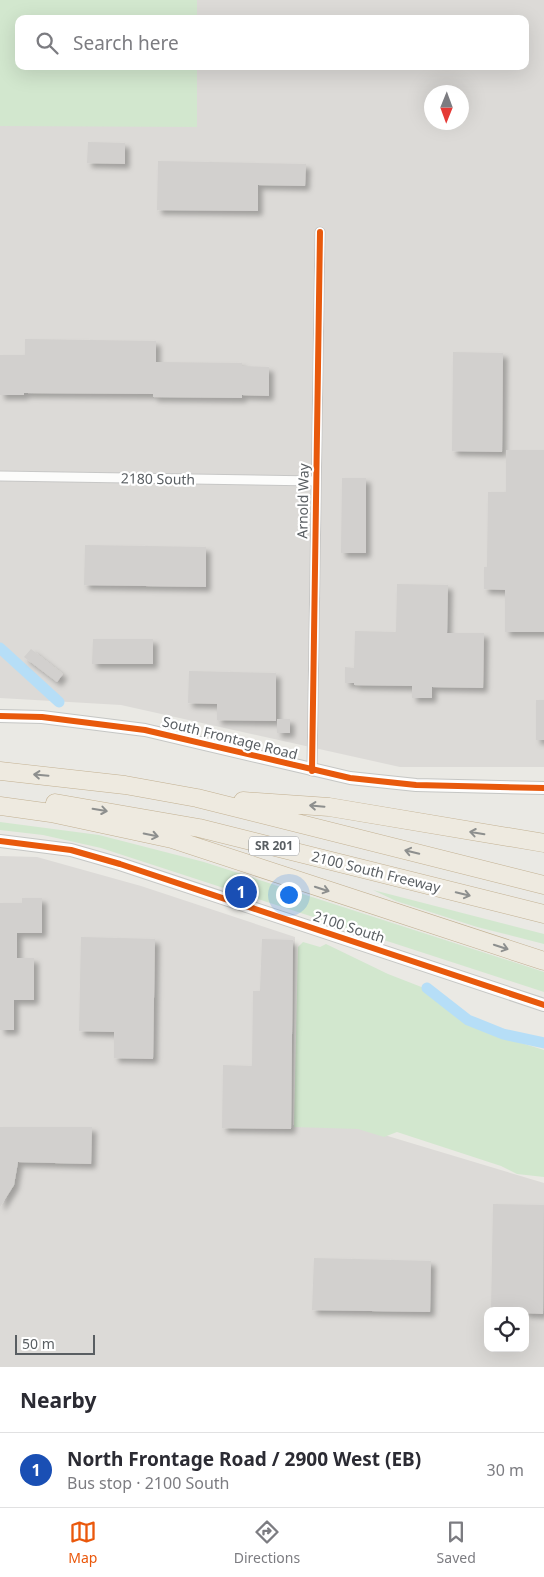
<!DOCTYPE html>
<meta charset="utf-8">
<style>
body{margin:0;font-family:"Noto Sans",sans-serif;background:#f7f7f7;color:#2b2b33}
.controls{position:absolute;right:15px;bottom:15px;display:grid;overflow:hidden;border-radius:10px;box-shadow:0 5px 20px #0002}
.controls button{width:45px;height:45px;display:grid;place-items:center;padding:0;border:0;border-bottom:1px solid #e1e1e2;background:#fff;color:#2b2b33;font:25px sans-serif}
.compass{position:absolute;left:424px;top:85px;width:45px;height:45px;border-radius:50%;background:#fff;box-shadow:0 5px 20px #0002;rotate:181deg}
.scale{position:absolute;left:15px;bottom:12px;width:80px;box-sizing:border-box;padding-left:5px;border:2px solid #595e62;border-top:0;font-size:14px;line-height:18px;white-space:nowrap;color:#595e62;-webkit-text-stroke:4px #fff;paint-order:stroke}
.you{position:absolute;left:288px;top:894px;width:18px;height:18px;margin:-12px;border:4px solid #fff;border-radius:50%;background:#1a73e8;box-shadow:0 0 0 8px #1a73e833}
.badge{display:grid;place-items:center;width:32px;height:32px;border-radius:50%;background:#ea580c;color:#fff;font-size:16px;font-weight:700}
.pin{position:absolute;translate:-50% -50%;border:2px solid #fff;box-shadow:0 1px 5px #0006}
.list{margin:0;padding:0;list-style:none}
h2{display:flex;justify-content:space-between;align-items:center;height:65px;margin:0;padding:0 20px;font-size:21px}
h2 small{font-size:16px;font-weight:400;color:#7c7c81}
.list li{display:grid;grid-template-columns:32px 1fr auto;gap:15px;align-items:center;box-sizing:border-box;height:75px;padding:0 20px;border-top:1px solid #e1e1e2}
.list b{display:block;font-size:19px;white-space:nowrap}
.list p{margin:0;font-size:16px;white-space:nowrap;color:#7c7c81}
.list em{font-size:16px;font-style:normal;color:#7c7c81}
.icon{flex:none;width:28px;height:28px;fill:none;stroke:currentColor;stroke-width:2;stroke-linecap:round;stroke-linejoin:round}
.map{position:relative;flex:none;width:544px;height:1367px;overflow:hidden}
.search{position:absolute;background:#fff;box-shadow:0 5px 20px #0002;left:15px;right:15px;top:15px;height:55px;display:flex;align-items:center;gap:12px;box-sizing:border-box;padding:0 18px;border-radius:10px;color:#7c7c81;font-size:19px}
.sheet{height:140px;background:#fff}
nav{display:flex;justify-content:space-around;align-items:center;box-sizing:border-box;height:70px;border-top:1px solid #e1e1e2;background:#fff;font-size:14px;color:#7c7c81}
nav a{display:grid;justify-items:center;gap:2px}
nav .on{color:#ea580c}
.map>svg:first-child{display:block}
.industrial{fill:#dcdad7;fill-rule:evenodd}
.green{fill:#d2e7ce}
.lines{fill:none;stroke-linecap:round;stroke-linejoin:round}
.canal{stroke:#b6def7;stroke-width:11}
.building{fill:#d2d0ce;filter:url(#shadow)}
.street-casing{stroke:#c7c7c6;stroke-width:11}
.secondary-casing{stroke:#c5c6c4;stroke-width:14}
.highway-casing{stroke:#c2b091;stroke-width:19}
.street{stroke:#fcfcfb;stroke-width:9}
.secondary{stroke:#fcfcfb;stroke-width:12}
.highway{stroke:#eeeae0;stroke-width:18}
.cycleway-casing{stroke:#fff;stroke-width:9}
.cycleway{stroke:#e8590c;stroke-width:6}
.oneway{stroke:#8d8f8e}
.labels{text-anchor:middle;stroke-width:4.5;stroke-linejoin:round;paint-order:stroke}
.shield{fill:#fff;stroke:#8b8e91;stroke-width:1}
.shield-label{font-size:12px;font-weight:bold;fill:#595e62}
.street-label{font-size:14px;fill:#595e62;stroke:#fff}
</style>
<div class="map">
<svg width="544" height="1367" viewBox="0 0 544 1367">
<defs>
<filter id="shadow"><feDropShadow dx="4.5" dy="4.5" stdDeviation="2.5" flood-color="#0004"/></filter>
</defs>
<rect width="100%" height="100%" fill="#eae9e4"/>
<path class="industrial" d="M0,0H544V767H400L121,705L0,698ZM19,19H525V66H19ZM432,92H462V122H432Z
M0,856L37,857L141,886L295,937L293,1125L361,1128L544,1183V1367H0ZM488,1311H525V1348H488Z"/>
<path class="green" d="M0,0H197V19H19V66H197V127L0,126Z
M0,822L99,835L204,862L544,972V992L101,848L43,835L0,830Z
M373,890L544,934V944L477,927L396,901Z
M303,942L320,947L326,944L388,974L424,988L462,1020L485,1032L544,1050V1177L517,1174L501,1166L397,1132L384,1137L358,1129L294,1127L298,947Z"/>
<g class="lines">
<path class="canal" d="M0,648L59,702
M427,988L468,1020L503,1034L544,1043"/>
</g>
<path class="building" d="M88,142L125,143V164L87,163Z
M158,161L306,164L305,186L258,185V211L157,210Z
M25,339L156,341V362L242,363V366L269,367V396L242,395V398L153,397V394L24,393V395H0V355H25Z
M453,352L503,353L502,452L452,451Z
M506,450H544V632H505V590L484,589V567H487L488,492H506Z
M342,478H366V553H341Z
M85,545L206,547V587L84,585Z
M397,584L448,585L447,633H484L483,688L432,687V698H412V686L354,685V683H345V667L354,668L355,631L396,632Z
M93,639H153V664H92Z
M31,649L63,674L57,682L24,657Z
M189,671L276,673V721L217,720V704L188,703Z
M536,700H544V740H536Z
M277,719H290V733H277Z
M22,898H42V933H17V958H34V1000H14V1030H0V903H22Z
M81,937L155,939L153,1059L114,1058V1032L79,1031Z
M262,939L293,940L291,1129L222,1128L223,1065L252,1066L253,991H260Z
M0,1127H92L91,1164L18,1162L14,1185L0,1207Z
M493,1204L544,1205L543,1314L525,1313V1311H491Z
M314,1258L431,1261L430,1312L312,1310Z"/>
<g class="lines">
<defs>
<path id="street" d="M0,476L316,481
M312,771L320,232"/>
<path id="secondary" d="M0,716L42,717L145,730L350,778L416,785L544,788
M0,841L71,850L120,864L544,1005"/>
<path id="highway" d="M0,771L125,785L197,798L544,885
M243,801L329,807L544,843
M55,803L199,828L544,914
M0,806L51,813L172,839L544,961"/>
</defs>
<use href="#street" class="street-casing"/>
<use href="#secondary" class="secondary-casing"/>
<use href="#highway" class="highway-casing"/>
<use href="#street" class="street"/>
<use href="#secondary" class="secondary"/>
<use href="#highway" class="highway"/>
<defs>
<path id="cycleway" d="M0,716L42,717L145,730L350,778L416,785L544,788
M312,771L320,232
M0,841L71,850L120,864L544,1005"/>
</defs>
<use href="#cycleway" class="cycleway-casing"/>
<use href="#cycleway" class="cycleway"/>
</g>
<defs><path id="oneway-shaft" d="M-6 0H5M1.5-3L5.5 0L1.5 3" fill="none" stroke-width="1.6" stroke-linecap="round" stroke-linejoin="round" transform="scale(1.25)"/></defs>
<g class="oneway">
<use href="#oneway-shaft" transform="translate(41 775) rotate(-175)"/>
<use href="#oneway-shaft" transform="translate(317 806) rotate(-175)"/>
<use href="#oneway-shaft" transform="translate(100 810) rotate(9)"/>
<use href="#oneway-shaft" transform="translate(477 833) rotate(-171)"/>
<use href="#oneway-shaft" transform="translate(151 835) rotate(12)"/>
<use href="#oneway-shaft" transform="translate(412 852) rotate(-166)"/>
<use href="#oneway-shaft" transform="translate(322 889) rotate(18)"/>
<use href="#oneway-shaft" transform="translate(463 894) rotate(14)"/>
<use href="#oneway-shaft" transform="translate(501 947) rotate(18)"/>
</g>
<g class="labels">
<rect class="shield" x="249" y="836.5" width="50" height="19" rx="4"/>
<g class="shield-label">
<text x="274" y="850">SR 201</text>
</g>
<g class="street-label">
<text transform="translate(158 479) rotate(1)" y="5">2180 South</text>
<text transform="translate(303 501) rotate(-89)" y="5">Arnold Way</text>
<text transform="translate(230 738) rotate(14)" y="5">South Frontage Road</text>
<text transform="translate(376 872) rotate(14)" y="5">2100 South Freeway</text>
<text transform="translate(349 927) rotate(18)" y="5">2100 South</text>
</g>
</g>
</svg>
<div class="controls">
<button><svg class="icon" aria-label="locate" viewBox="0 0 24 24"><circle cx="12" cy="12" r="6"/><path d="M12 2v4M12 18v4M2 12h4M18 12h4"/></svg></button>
</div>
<svg class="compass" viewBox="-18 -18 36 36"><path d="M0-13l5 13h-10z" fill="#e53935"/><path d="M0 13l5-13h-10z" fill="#7c7c81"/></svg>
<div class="scale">50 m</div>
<div class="you"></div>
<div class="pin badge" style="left:241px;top:892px;background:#1a4fb4">1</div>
<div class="search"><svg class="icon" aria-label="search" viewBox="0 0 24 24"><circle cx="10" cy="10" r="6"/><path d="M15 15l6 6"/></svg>Search here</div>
</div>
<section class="sheet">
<h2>Nearby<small></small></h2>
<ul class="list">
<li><span class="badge" style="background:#1a4fb4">1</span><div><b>North Frontage Road / 2900 West (EB)</b><p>Bus stop · 2100 South</p></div><em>30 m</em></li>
</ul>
</section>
<nav>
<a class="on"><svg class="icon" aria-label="map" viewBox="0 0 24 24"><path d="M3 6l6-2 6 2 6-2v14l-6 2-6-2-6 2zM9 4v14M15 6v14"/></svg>Map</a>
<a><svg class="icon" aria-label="directions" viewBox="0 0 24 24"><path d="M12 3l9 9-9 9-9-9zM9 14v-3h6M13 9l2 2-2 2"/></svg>Directions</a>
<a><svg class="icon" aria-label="saved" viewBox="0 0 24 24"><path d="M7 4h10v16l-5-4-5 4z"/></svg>Saved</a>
</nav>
